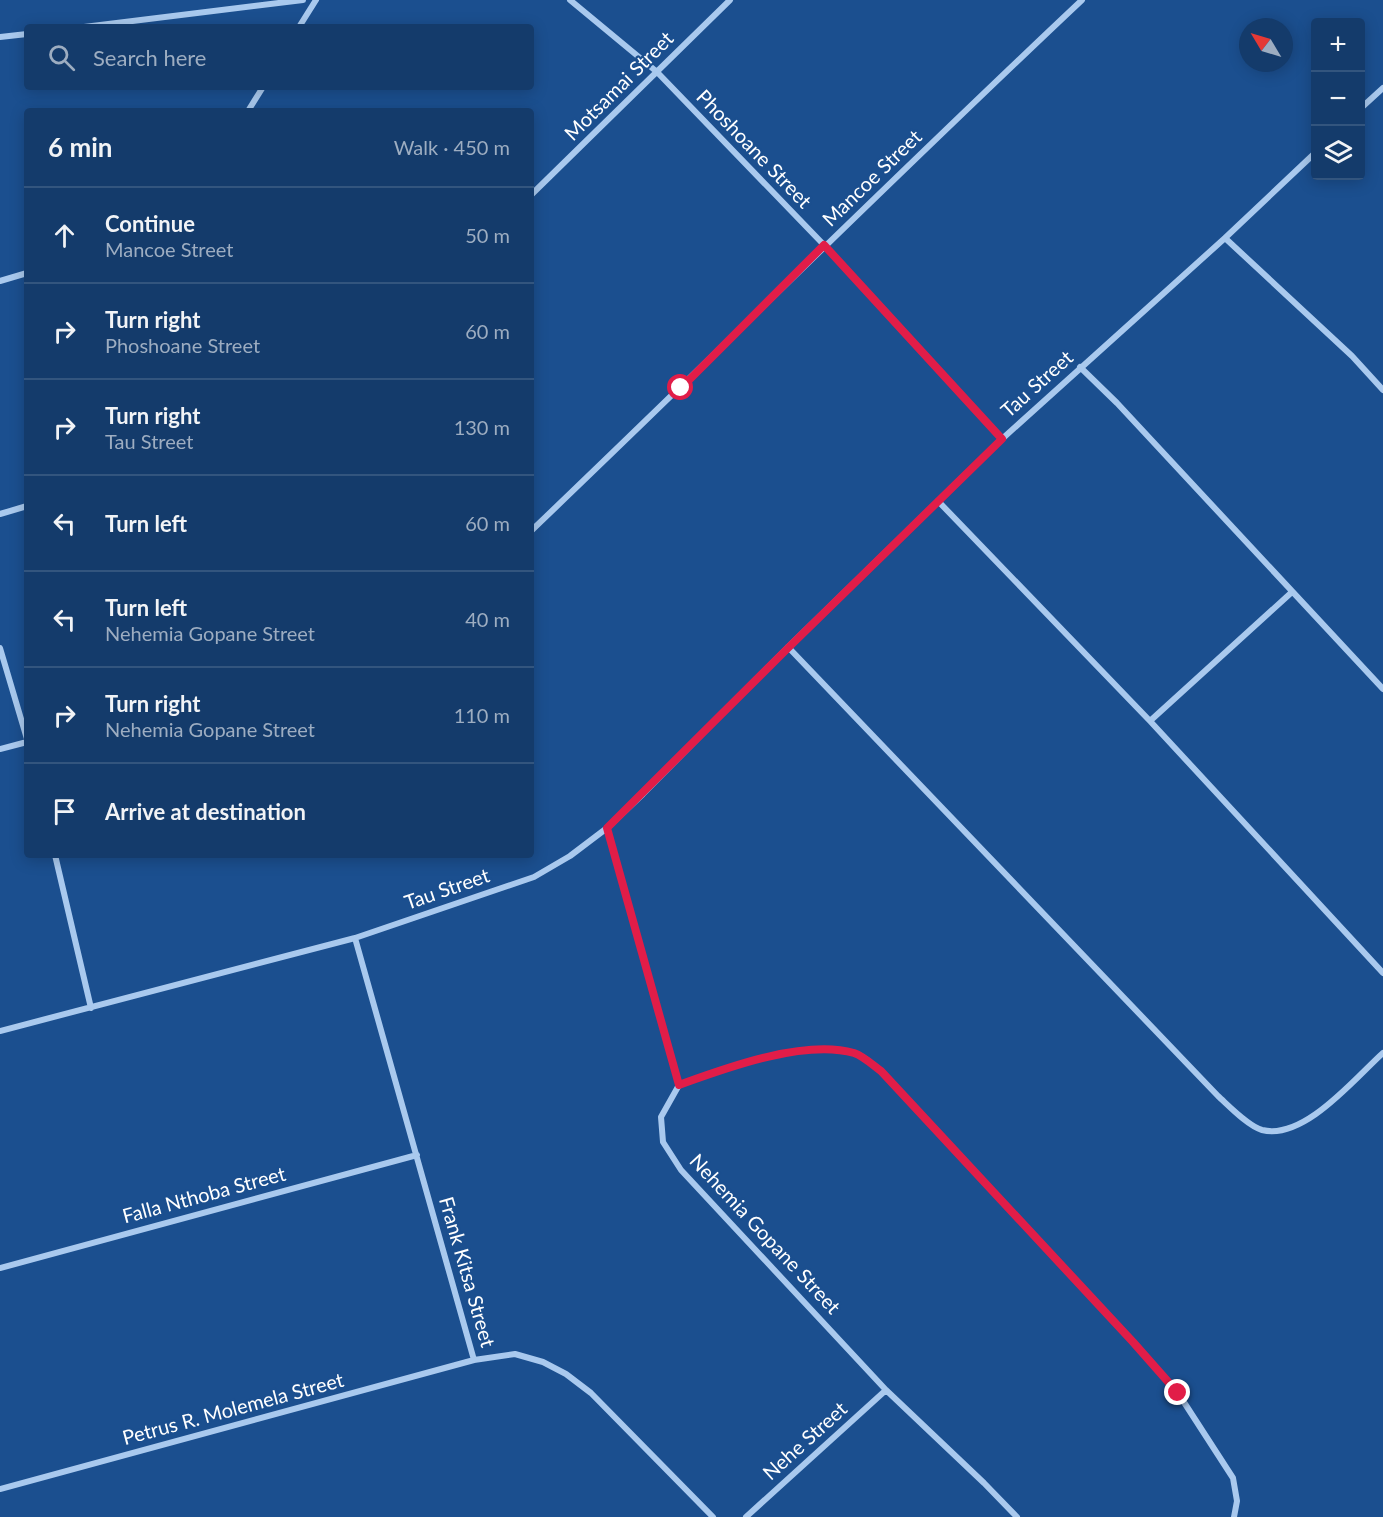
<!DOCTYPE html>
<meta charset="utf-8">
<style>
body{margin:0;font-family:Lato,sans-serif;background:#214673;color:#f1f3f6}
.controls{position:absolute;right:18px;top:18px;display:grid;overflow:hidden;border-radius:6px;box-shadow:0 3px 15px #0003}
.controls button{width:54px;height:54px;display:grid;place-items:center;padding:0;border:0;border-bottom:2px solid #33557e;background:#143b6b;color:#f1f3f6;font:30px sans-serif}
.compass{position:absolute;left:1239px;top:18px;width:54px;height:54px;border-radius:50%;background:#143b6b;box-shadow:0 3px 15px #0003;rotate:308deg}
.stop{position:absolute;width:18px;height:18px;margin:-14px;border:4px solid #e11d48;border-radius:50%;background:#fff}
.stop.end{background:#e11d48;border-color:#fff;box-shadow:0 2px 6px #0008}
.list{margin:0;padding:0;list-style:none}
h2{display:flex;justify-content:space-between;align-items:center;height:78px;margin:0;padding:0 24px;font-size:26px}
h2 small{font-size:20px;font-weight:400;color:#9dadc1}
.list li{display:grid;grid-template-columns:39px 1fr auto;gap:18px;align-items:center;box-sizing:border-box;height:96px;padding:0 24px;border-top:2px solid #33557e}
.list b{display:block;font-size:22px;white-space:nowrap}
.list p{margin:0;font-size:20px;white-space:nowrap;color:#9dadc1}
.list em{font-size:20px;font-style:normal;color:#9dadc1}
.icon{flex:none;width:33px;height:33px;fill:none;stroke:currentColor;stroke-width:2;stroke-linecap:round;stroke-linejoin:round}
.map{position:relative;flex:none;width:1383px;height:1517px;overflow:hidden}
.search{position:absolute;background:#143b6b;box-shadow:0 3px 15px #0003;left:24px;top:24px;width:510px;height:66px;display:flex;align-items:center;gap:15px;box-sizing:border-box;padding:0 21px;border-radius:6px;color:#9dadc1;font-size:22px}
.panel{position:absolute;background:#143b6b;box-shadow:0 3px 15px #0003;left:24px;top:108px;width:510px;height:750px;border-radius:6px}
.map>svg:first-child{display:block}
.lines{fill:none;stroke-linecap:round;stroke-linejoin:round}
.street{stroke:#a9c9ee;stroke-width:6}
.route{stroke:#e11d48;stroke-width:8}
.labels{text-anchor:middle;stroke-width:4.5;stroke-linejoin:round;paint-order:stroke}
.street-label{font-size:20px;fill:#fff;stroke:#1b4f8f}
</style>
<div class="map">
<svg width="1383" height="1517" viewBox="0 0 1383 1517">
<rect width="100%" height="100%" fill="#1b4f8f"/>
<g class="lines">
<path class="street" d="M570,0L657,72L824,245L1002,439
M84,27L303,0
M299,27L316,0
M0,37L27,34
M1360,109L1383,88
M248,111L263,87
M531,195L730,0
M1225,238L1352,356L1383,390
M0,281L27,273
M1080,367L1117,403L1383,689
M938,501L1150,721L1383,973
M0,514L27,506
M531,531C715,355 896,175 1082,0
M788,647L1218,1096C1229,1106 1248,1126 1262,1130C1304,1141 1355,1078 1383,1053
M0,648L27,739
M1150,721L1292,592
M0,749L27,742
M607,828L679,1085
M55,855L91,1008
M355,938L474,1360
M0,1031L355,938L534,877L570,856L607,828L643,794L788,647L1002,439L1225,238L1316,152
M0,1268L417,1155
M0,1489L474,1360L515,1354L543,1362L566,1374L591,1393L713,1517
M746,1517L886,1390
M1017,1517L984,1483L886,1390L681,1170L663,1142L661,1117L679,1085C726,1068 804,1039 854,1053C863,1055 873,1065 881,1071L1133,1342L1178,1393L1233,1478L1237,1501L1234,1517"/>
</g>
<g class="lines">
<path class="route" d="M681,388L824,245L1002,439L788,648L607,828L679,1085C726,1068 804,1039 854,1053C863,1056 873,1065 881,1071L1133,1342L1178,1393"/>
</g>
<g class="labels">
<g class="street-label">
<text transform="translate(619 86) rotate(-45)" y="7">Motsamai Street</text>
<text transform="translate(754 149) rotate(46)" y="7">Phoshoane Street</text>
<text transform="translate(872 178) rotate(-44)" y="7">Mancoe Street</text>
<text transform="translate(1037 384) rotate(-42)" y="7">Tau Street</text>
<text transform="translate(447 889) rotate(-19)" y="7">Tau Street</text>
<text transform="translate(204 1195) rotate(-15)" y="7">Falla Nthoba Street</text>
<text transform="translate(765 1234) rotate(47)" y="7">Nehemia Gopane Street</text>
<text transform="translate(467 1272) rotate(74)" y="7">Frank Kitsa Street</text>
<text transform="translate(233 1409) rotate(-15)" y="7">Petrus R. Molemela Street</text>
<text transform="translate(805 1441) rotate(-42)" y="7">Nehe Street</text>
</g>
</g>
</svg>
<div class="controls">
<button>+</button>
<button>−</button>
<button><svg class="icon" aria-label="layers" viewBox="0 0 24 24"><path d="M12 4l9 5-9 5-9-5zM3 14l9 5 9-5"/></svg></button>
</div>
<svg class="compass" viewBox="-18 -18 36 36"><path d="M0-13l5 13h-10z" fill="#e53935"/><path d="M0 13l5-13h-10z" fill="#9dadc1"/></svg>
<div class="stop" style="left:681px;top:388px"></div>
<div class="stop end" style="left:1178px;top:1393px"></div>
<div class="search"><svg class="icon" aria-label="search" viewBox="0 0 24 24"><circle cx="10" cy="10" r="6"/><path d="M15 15l6 6"/></svg>Search here</div>
<section class="panel">
<h2>6 min<small>Walk · 450 m</small></h2>
<ul class="list">
<li><svg class="icon" aria-label="ahead" viewBox="0 0 24 24"><path d="M12 20V5M6 11l6-6 6 6"/></svg><div><b>Continue</b><p>Mancoe Street</p></div><em>50 m</em></li>
<li><svg class="icon" aria-label="right" viewBox="0 0 24 24"><path d="M7 20v-9h11M14 6l5 5-5 5"/></svg><div><b>Turn right</b><p>Phoshoane Street</p></div><em>60 m</em></li>
<li><svg class="icon" aria-label="right" viewBox="0 0 24 24"><path d="M7 20v-9h11M14 6l5 5-5 5"/></svg><div><b>Turn right</b><p>Tau Street</p></div><em>130 m</em></li>
<li><svg class="icon" aria-label="left" viewBox="0 0 24 24"><path d="M17 20v-9H6M10 6l-5 5 5 5"/></svg><div><b>Turn left</b></div><em>60 m</em></li>
<li><svg class="icon" aria-label="left" viewBox="0 0 24 24"><path d="M17 20v-9H6M10 6l-5 5 5 5"/></svg><div><b>Turn left</b><p>Nehemia Gopane Street</p></div><em>40 m</em></li>
<li><svg class="icon" aria-label="right" viewBox="0 0 24 24"><path d="M7 20v-9h11M14 6l5 5-5 5"/></svg><div><b>Turn right</b><p>Nehemia Gopane Street</p></div><em>110 m</em></li>
<li><svg class="icon" aria-label="arrive" viewBox="0 0 24 24"><path d="M6 21V4h12l-3 4 3 4H6"/></svg><div><b>Arrive at destination</b></div></li>
</ul>
</section>
</div>
